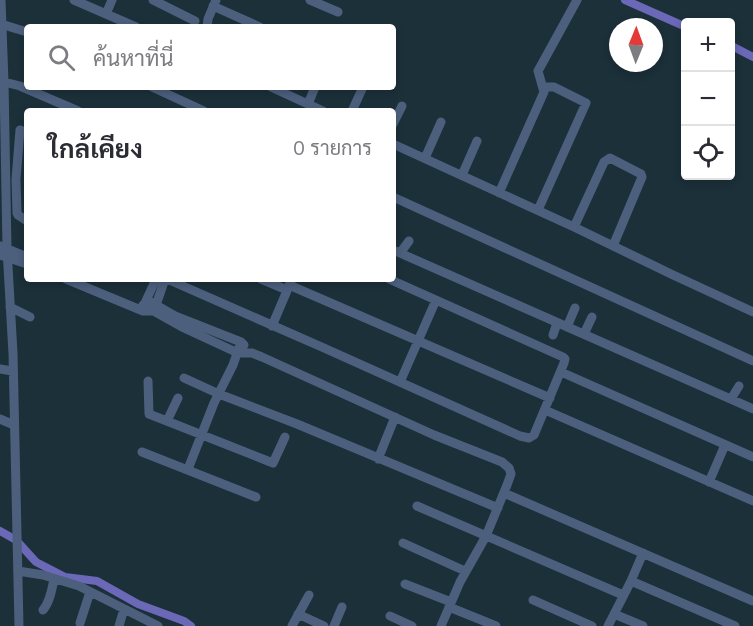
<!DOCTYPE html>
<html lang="th">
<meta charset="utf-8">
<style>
body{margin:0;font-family:Mulish,Sarabun,sans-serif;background:#f7f7f7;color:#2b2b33}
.controls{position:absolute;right:18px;top:18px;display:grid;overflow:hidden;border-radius:6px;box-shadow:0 3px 9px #0003}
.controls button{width:54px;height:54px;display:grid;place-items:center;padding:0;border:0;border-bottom:2px solid #e1e1e2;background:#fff;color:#2b2b33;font:30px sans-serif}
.compass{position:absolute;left:609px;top:18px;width:54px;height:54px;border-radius:50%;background:#fff;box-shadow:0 3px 9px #0003;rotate:1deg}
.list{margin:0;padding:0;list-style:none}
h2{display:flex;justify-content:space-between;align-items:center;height:78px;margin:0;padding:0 24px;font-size:26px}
h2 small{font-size:20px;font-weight:400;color:#7c7c81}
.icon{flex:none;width:33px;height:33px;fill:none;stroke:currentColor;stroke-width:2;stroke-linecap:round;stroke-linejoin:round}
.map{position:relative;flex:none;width:753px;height:626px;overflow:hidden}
.search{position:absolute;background:#fff;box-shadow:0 3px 9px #0003;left:24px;top:24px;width:372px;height:66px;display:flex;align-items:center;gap:15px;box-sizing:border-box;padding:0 21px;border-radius:6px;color:#7c7c81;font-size:22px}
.panel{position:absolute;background:#fff;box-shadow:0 3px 9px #0003;left:24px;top:108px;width:372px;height:174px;border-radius:6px}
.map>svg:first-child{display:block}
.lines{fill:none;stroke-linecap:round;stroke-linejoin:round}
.canal{stroke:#6b68b8;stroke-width:8}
.minor{stroke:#4c607e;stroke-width:9}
</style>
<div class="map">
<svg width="753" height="626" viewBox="0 0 753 626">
<rect width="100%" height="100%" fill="#1c303a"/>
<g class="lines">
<path class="canal" d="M625,0L686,27
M730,45L753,57
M0,531L16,540L36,562L65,577L97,581L138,604L184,621L191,626"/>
<path class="minor" d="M1,0L4,82L7,249L13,353L19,626
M74,0L136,27
M153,0L195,21
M310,0L338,12
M213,6L260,27
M106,14L112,0
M1,24L27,32
M207,27L208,19L216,0
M4,82L20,86L78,111
M152,87L204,111
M271,87L323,111
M308,104L315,87
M352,111L363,87
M393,124L402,106
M27,133L20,130L16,179L17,213L18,215L27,221
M393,144L574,227L671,274L753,312
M425,158L441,122
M462,175L477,141
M499,193L544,92L538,71L577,0
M393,197L753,361
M538,210L586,103L554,87H543
M574,227L604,162L610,158L641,174L642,177L613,246
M0,246L27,257
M393,250L753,409
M400,253L409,241
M0,255L27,264
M66,279L143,311H152L156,305L165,279
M167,279L324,348L520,436L529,438L534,435L564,363L565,359L563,357L389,279
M261,279L287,290
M289,285L550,398
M147,300L175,316L241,342L244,345
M145,303L156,279
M143,305L184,328L238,353H252L262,357L434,435L502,462L509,468L511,474L507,485L486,536L460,582L441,626
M10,307L30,317
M272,326L292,279
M567,327L575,308
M584,334L592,317
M553,335L557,323
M0,369L12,371
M561,372L753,457
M184,378L219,394L297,424L498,508
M148,381L149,414L273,463L285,437
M400,382L436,300
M731,399L739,386
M545,410L753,501
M0,419L14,425
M167,421L178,398
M142,452L256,497
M378,459L395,417
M188,469L214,403L233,365L241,342
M709,482L725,445
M504,493L753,601
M417,506L623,595
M403,543L465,571
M18,571L43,575L79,586L158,626
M631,581L735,626
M405,584L451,602
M533,600L592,626
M449,607L496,626
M43,610C50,602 52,589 54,579
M298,614L324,626
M614,614L643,626
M390,616L412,626
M80,623L90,592
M119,626L124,609
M292,626L309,595
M334,626L342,607
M608,626L631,581L643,553"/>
</g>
</svg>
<div class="controls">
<button>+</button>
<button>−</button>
<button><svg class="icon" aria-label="locate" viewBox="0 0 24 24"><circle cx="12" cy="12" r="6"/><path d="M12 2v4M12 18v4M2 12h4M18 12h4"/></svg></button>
</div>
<svg class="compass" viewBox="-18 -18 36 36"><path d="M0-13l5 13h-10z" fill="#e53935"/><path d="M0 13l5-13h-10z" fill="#7c7c81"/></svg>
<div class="search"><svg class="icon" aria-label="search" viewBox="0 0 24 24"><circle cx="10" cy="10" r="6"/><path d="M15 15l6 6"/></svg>ค้นหาที่นี่</div>
<section class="panel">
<h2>ใกล้เคียง<small>0 รายการ</small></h2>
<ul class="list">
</ul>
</section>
</div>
